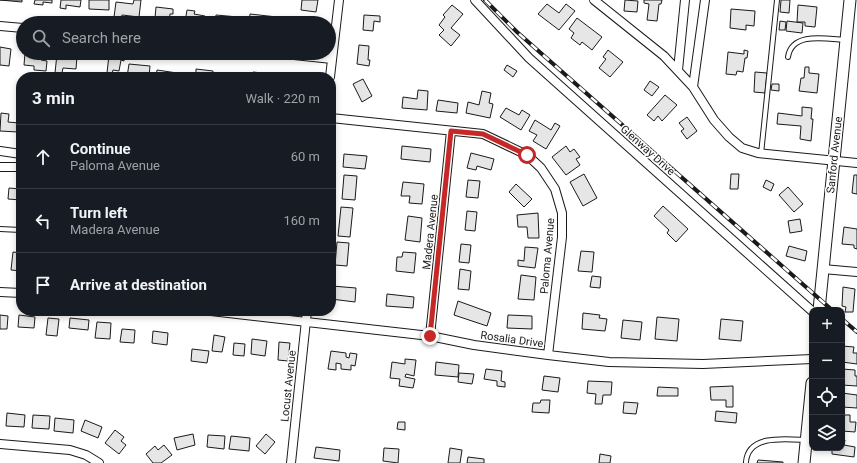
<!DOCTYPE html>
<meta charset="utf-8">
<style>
body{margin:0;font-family:Roboto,sans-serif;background:#242831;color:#f1f3f6}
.controls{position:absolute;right:12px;bottom:12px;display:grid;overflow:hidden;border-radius:8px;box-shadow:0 2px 6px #0003}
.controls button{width:36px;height:36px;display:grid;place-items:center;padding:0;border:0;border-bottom:1px solid #363941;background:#171b24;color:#f1f3f6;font:20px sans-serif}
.stop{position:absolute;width:12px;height:12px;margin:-9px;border:3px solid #c62828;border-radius:50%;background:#fff}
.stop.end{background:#c62828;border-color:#fff;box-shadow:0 1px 4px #0008}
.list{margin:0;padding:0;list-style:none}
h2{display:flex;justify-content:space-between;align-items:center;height:52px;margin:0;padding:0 16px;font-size:17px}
h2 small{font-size:13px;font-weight:400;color:#9ea1a6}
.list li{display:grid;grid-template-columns:26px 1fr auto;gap:12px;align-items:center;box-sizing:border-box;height:64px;padding:0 16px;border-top:1px solid #363941}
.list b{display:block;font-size:15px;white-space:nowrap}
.list p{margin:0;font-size:13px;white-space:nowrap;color:#9ea1a6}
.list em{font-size:13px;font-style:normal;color:#9ea1a6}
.icon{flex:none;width:22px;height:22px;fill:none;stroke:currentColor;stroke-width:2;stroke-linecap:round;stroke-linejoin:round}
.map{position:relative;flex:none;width:857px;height:463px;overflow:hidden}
.search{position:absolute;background:#171b24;box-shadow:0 2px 6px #0003;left:16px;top:16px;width:320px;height:44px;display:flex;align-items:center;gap:10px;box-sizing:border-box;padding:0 14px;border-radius:22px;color:#9ea1a6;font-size:15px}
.panel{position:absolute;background:#171b24;box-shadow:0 2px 6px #0003;left:16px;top:72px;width:320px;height:244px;border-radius:16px}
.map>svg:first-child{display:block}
.building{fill:#e6e6e6;stroke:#1a1a1a}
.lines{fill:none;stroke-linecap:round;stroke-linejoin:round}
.service-casing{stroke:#1a1a1a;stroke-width:6}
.minor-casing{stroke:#1a1a1a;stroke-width:10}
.secondary-casing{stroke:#1a1a1a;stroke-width:13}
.service{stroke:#fff;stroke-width:4}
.minor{stroke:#fff;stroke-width:8}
.secondary{stroke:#fff;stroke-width:11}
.rail-casing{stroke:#1a1a1a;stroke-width:4}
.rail{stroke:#fff;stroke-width:2.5;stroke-dasharray:8;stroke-linecap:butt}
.route{stroke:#c62828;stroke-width:5}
.labels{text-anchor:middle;stroke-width:3;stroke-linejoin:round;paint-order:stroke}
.street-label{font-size:11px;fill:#1a1a1a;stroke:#fff}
</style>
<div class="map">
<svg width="857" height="463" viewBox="0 0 857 463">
<rect width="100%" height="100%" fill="#fff"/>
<path class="building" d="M0,0H22V2Z
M35,0H52V3L43,2V5L34,4Z
M61,0H81L80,7L66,5V9L60,8Z
M89,0H109V10L89,9Z
M134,0H141L139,17L122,15L121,18L114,17L116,2L133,4Z
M302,0H318L316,12L301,10Z
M625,0L638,1L637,12L624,11Z
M644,0H662L661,4H659L657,21L647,20L649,4L644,3Z
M781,0H790L789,13L780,12Z
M547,4L559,13L566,4L575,11L559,30L538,14Z
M452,5L463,14L451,28L460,35L451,46L439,35L444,30L439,25L445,17L443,15Z
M798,5L817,7L815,27L805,26V22H797Z
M156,7L173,9V14H170L169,22H161V19L155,18Z
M731,9L755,11L754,26L746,25V30L730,28Z
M187,10L195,11L194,14L205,16L204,23L185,22Z
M250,14L277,17L276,23H249Z
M216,15L238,17V23H215Z
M364,15L380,16V22L374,21L373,31L363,30Z
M577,18L602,37L592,50L582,42L580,45L571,38L574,33L569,29Z
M780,21L786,22L785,30H779Z
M787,21L803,23L802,33L786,31Z
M359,45L369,46L368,60H370L369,66L357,64Z
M0,47L11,49L9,66L0,65Z
M608,50L623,62L610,77L599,68L606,59L603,57Z
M744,50L748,51L747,58H745L743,72L737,71L736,75L726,74L728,52L744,54Z
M25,53H42L41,60L47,61L46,71L34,70V66L24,65Z
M57,54L77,56L76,69L63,68L62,73H55Z
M109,55L124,57V61L121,60L119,71L113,70L112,74L107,73Z
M129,64L150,66L149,77H127Z
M507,65L517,71L513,77L504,70Z
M805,67H809V73L819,74L817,93L799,91L801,78H804Z
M196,69L213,71V77H196Z
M157,70L177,73V77H156Z
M253,72L271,74V77H244H253Z
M755,72L767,73L765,93L754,92Z
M99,74L111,75V77H99Z
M363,79L372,96L362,102L353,84Z
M650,81L659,87L652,96L644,90Z
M772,84H779V91L771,90Z
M418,90L428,91L427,110L402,108L403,97L417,99Z
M482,91L491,93L489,103L493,104L490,118L466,113L468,102L479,105Z
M665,95L677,105L662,121L658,116L654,121L647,115Z
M438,100L458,103L457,113L436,111Z
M802,107L812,108L811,119H813L811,141L800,139L801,126L777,124L778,113L802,116Z
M506,108L519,115L522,110L530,115L521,130L500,117Z
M1,113L9,114L8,122L19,123L18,132L0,131Z
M687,117L697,131L687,139L681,131L684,129L679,123Z
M535,120L551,130L555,123L560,126L546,149L533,141L537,135L529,131Z
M402,146L431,149L430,162L401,159Z
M566,146L570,152L574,149L580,157L576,159L580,165L566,175L552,157Z
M471,153L494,159L491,170L477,166L476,170L467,168Z
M344,154L367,156L365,169L343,167Z
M584,174L597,198L583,206L570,182Z
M731,174H739L738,189H730Z
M344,175L357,176L355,200L342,199Z
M854,175H857V194L852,193Z
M468,180L480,181L478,198L466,197Z
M766,180L774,184L771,191L763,187Z
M403,182L424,184L422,204L409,203L410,196H401Z
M516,184L532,199L524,207L509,192Z
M788,187L803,204L794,212L779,195Z
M9,188L21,189V200L8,199Z
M663,206L688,229L676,242L667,233L669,230L654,216Z
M341,207L353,208L350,237L338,236Z
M467,211L477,212L475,231L465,230Z
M538,213L539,238H528L527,227H518L517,215Z
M408,216L422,218L420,242L405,240Z
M800,219L802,231L790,233L788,221Z
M844,227L857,229V249L854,248V245L842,244Z
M337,242L349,243L347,266L335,265Z
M461,244L471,245L469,263L459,262Z
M789,246L807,251L805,261L786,256Z
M525,247L538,248L535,268L518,266V260L524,261Z
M581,251L594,252L592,272L578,271Z
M13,252L21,253V271L11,270Z
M403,252L416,253L414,273L396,271L397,257H402Z
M460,269L471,271L469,290L458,289Z
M521,275L536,277L534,300L518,299Z
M592,276L601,277L600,288L590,287Z
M332,286L356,288L355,302L331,299Z
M843,287L855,289L853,312H845L846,307L842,306Z
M387,294L414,297L413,308L386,306Z
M458,301L491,313L487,326L454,315Z
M583,313L600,315L599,318L607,319L605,331L582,329Z
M0,315L8,316L7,329H0Z
M19,315L35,317L34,328L18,327Z
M508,315L532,316V329L507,328Z
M657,317L679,319L677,341L655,339Z
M48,318L59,319L57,336L46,335Z
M70,318L89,320L88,330L69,328Z
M721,319L743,321L741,341L719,339Z
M623,320L642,322L640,340L621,338Z
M97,322L111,323L110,339L95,338Z
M122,329L135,330L134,343L120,342Z
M153,331L168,333L167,345L152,343Z
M214,335L225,337L222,352L212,351Z
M252,339L267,341L265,356L251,354Z
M279,342L290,343L288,361L278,360Z
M234,343L245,344L244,356L233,355Z
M842,346L854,347L853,353H857V364L842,362Z
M192,349L209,351L207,363L191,361Z
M331,351L346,353V357L349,358L350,353L357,354L355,366L351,365V370L341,369V364L336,363V370L328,369Z
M405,359L416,360L414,376L406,374L405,377L415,379L413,388L399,386L400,379L390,378L392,362L405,364Z
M436,362L459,365L458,377L435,375Z
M486,369L502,371L501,381L505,382V387L497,386V381L484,379Z
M842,369L855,370V376H857V386L842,385Z
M459,373L474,374L472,384L458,382Z
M544,376L560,378L558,392L542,390Z
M588,381L612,382L611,395H603L602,404H595L596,394L587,393Z
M733,386V407H726V400H711L710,387Z
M658,387L678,388V396H657Z
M842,393L857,395V408L842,407Z
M541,400H550L549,413L532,412L533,403H540Z
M624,402L638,403L636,414L623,413Z
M716,411L737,413L736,423L715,421Z
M7,413L25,415L24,427L6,426Z
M33,415L50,416L49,429L32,428Z
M842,415H850V422H856L855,432L842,431Z
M55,418L74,420L73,433L54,431Z
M85,420L102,427L98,438L81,431Z
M398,422H405V430L397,429Z
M115,430L124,437L121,441L126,445L119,454L105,443Z
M193,434L195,445L177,450L174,438Z
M266,434L275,442L265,454L256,446Z
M208,435L225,436L224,449L207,447Z
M231,436L250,438L249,451L229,449Z
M842,440H845L844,445L855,447L854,457L832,454V448H842Z
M164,445L172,455L161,463H153L146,454L155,446L158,450Z
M316,447L340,450L339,461L314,458Z
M384,448L399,449L398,463L383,461Z
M450,448L462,450L460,463H448Z
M600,454L611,456L610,463H599Z
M468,457L484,459V463H467Z
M758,460L783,462V463H757Z"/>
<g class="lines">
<defs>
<path id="service" d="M788,57C792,31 827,39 846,40
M761,154L777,0
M0,229L21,230
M746,462C748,434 786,439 806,440"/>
<path id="minor" d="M475,0L529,58L812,311
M594,0L664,56L693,87L714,120L729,137L742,148L758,153L857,163
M0,26L23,28
M275,53L332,59
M678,70L685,0
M330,77L339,0
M693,87L705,0
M331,118L483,134L527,155L541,168L555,189L562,213V237L548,355
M0,151L21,154
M0,167H21
M823,269L857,272
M0,292L21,293
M211,311L430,336L474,345L548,355L609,362L703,364L812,359
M430,336L451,131
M0,444L70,450L86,455L99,463
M291,463L307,311"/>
<path id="secondary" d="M819,310L850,0
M804,463L812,383"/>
</defs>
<use href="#service" class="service-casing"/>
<use href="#minor" class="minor-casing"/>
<use href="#secondary" class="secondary-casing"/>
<use href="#service" class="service"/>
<use href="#minor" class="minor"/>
<use href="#secondary" class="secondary"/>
<defs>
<path id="rail" d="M485,0L517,32L832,310
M842,319L857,332"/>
</defs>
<use href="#rail" class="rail-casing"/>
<use href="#rail" class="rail"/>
</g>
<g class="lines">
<path class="route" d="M430,336L451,131L483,134L527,155"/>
</g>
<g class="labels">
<g class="street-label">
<text transform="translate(648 150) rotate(42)" y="4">Glenway Drive</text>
<text transform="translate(834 155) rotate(-84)" y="4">Sanford Avenue</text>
<text transform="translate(430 232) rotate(-84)" y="4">Madera Avenue</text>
<text transform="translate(547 256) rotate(-85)" y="4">Paloma Avenue</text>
<text transform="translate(512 339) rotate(8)" y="4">Rosalia Drive</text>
<text transform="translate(288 386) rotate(-84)" y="4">Locust Avenue</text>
</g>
</g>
</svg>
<div class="controls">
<button>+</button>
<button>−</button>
<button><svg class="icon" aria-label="locate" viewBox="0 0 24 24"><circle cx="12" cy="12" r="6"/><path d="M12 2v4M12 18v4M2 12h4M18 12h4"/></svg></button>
<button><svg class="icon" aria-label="layers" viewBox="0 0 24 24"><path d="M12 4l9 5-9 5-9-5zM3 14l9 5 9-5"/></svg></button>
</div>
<div class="stop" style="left:527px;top:155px"></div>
<div class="stop end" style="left:430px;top:336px"></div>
<div class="search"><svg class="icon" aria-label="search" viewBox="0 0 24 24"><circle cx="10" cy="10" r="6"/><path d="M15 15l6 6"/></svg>Search here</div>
<section class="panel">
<h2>3 min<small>Walk · 220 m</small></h2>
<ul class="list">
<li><svg class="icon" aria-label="ahead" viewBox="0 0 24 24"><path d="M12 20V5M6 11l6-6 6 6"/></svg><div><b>Continue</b><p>Paloma Avenue</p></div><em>60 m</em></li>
<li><svg class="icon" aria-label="left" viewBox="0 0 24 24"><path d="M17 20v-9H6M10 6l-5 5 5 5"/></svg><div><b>Turn left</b><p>Madera Avenue</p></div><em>160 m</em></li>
<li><svg class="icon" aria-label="arrive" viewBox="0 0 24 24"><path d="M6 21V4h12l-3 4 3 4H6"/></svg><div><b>Arrive at destination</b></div></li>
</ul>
</section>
</div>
